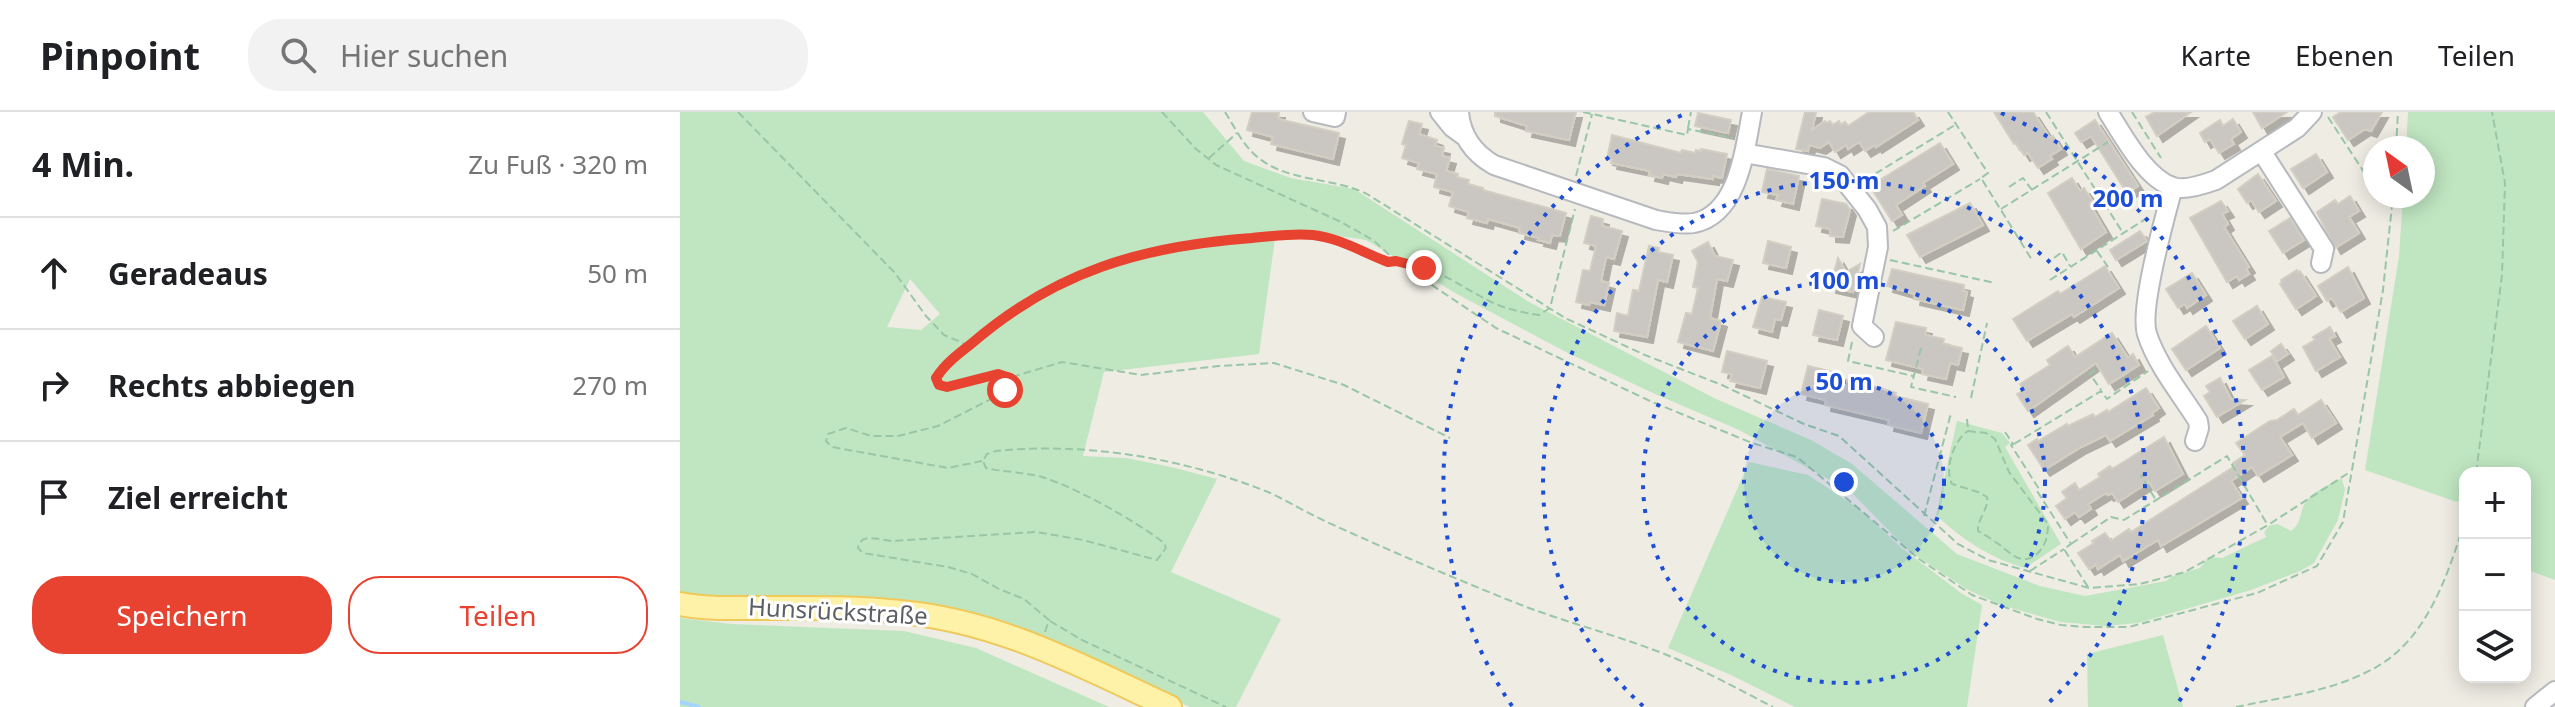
<!DOCTYPE html>
<html lang="de">
<meta charset="utf-8">
<style>
body{margin:0;font-family:"Noto Sans",sans-serif;background:#f2f2f2;color:#202124}
.controls{position:absolute;right:24px;bottom:24px;display:grid;overflow:hidden;border-radius:16px;box-shadow:0 4px 20px #0003}
.controls button{width:72px;height:72px;display:grid;place-items:center;padding:0;border:0;border-bottom:2px solid #e0e0e0;background:#fff;color:#202124;font:40px sans-serif}
.compass{position:absolute;left:1683px;top:24px;width:72px;height:72px;border-radius:50%;background:#fff;box-shadow:0 4px 20px #0003;rotate:327deg}
.stop{position:absolute;width:24px;height:24px;margin:-18px;border:6px solid #e84230;border-radius:50%;background:#fff}
.stop.end{background:#e84230;border-color:#fff;box-shadow:0 2px 8px #0008}
.list{margin:0;padding:0;list-style:none}
h2{display:flex;justify-content:space-between;align-items:center;height:104px;margin:0;padding:0 32px;font-size:34px}
h2 small{font-size:26px;font-weight:400;color:#757577}
.list li{display:grid;grid-template-columns:52px 1fr auto;gap:24px;align-items:center;box-sizing:border-box;height:112px;padding:0 32px;border-top:2px solid #e0e0e0}
.list b{display:block;font-size:30px;white-space:nowrap}
.list em{font-size:26px;font-style:normal;color:#757577}
.actions{display:flex;gap:16px;padding:24px 32px}
.actions a{flex:1;padding:18px 0;border:2px solid #e84230;border-radius:32px;text-align:center;font-size:28px;color:#e84230}
.actions .main{background:#e84230;color:#fff}
.icon{flex:none;width:44px;height:44px;fill:none;stroke:currentColor;stroke-width:2;stroke-linecap:round;stroke-linejoin:round}
.map{position:relative;flex:none;width:1875px;height:595px;overflow:hidden}
header{display:flex;align-items:center;gap:48px;box-sizing:border-box;height:112px;padding:0 40px;background:#fff;border-bottom:2px solid #e0e0e0}
header strong{font-size:38px}
nav{display:flex;gap:44px;margin-inline-start:auto;font-size:28px}
.search{width:560px;height:72px;background:#f2f2f2;display:flex;align-items:center;gap:20px;box-sizing:border-box;padding:0 28px;border-radius:32px;color:#757577;font-size:30px}
main{display:flex}
aside{flex:1;background:#fff}
.map>svg:first-child{display:block}
.green{fill:#c0e6c1;fill-rule:evenodd}
.lines{fill:none;stroke-linecap:round;stroke-linejoin:round}
.stream{stroke:#a3d5fe;stroke-width:4}
.building{fill:#cac6c1;stroke:#d3cec2;stroke-width:2;filter:url(#shadow)}
.minor-casing{stroke:#b6b9be;stroke-width:22}
.major-casing{stroke:#f0c95b;stroke-width:26}
.path{stroke:#99c6a7;stroke-width:2;stroke-dasharray:8 4;stroke-linecap:butt}
.minor{stroke:#fff;stroke-width:18}
.major{stroke:#fef2a8;stroke-width:22}
.route{stroke:#e84230;stroke-width:10}
.ring{fill:none;stroke:#1d4ed8;stroke-width:4;stroke-dasharray:4 8}
.labels{text-anchor:middle;stroke-width:6;stroke-linejoin:round;paint-order:stroke}
.street-label{font-size:24px;fill:#5c5f64;stroke:#fff}
.centre{fill:#1d4ed8;stroke:#fff;stroke-width:4}
.ring-label{font-size:24px;text-anchor:middle;font-weight:bold;fill:#1d4ed8;stroke:#fff;stroke-width:6;stroke-linejoin:round;paint-order:stroke}
</style>
<header>
<strong>Pinpoint</strong>
<div class="search"><svg class="icon" aria-label="search" viewBox="0 0 24 24"><circle cx="10" cy="10" r="6"/><path d="M15 15l6 6"/></svg>Hier suchen</div>
<nav><a>Karte</a><a>Ebenen</a><a>Teilen</a></nav>
</header>
<main>
<aside>
<h2>4 Min.<small>Zu Fuß · 320 m</small></h2>
<ul class="list">
<li><svg class="icon" aria-label="ahead" viewBox="0 0 24 24"><path d="M12 20V5M6 11l6-6 6 6"/></svg><div><b>Geradeaus</b></div><em>50 m</em></li>
<li><svg class="icon" aria-label="right" viewBox="0 0 24 24"><path d="M7 20v-9h11M14 6l5 5-5 5"/></svg><div><b>Rechts abbiegen</b></div><em>270 m</em></li>
<li><svg class="icon" aria-label="arrive" viewBox="0 0 24 24"><path d="M6 21V4h12l-3 4 3 4H6"/></svg><div><b>Ziel erreicht</b></div></li>
</ul>
<div class="actions"><a class="main">Speichern</a><a>Teilen</a></div>
</aside>
<div class="map">
<svg width="1875" height="595" viewBox="0 0 1875 595">
<defs>
<filter id="shadow"><feDropShadow dx="6" dy="6" stdDeviation="0" flood-color="#0004"/></filter>
</defs>
<rect width="100%" height="100%" fill="#eeece3"/>
<path class="green" d="M0,0H523L564,49L611,66L674,77L849,190L1036,287L1131,328L1172,352L1277,442L1360,474L1405,484L1486,469L1493,464L1520,456L1528,445L1542,446L1586,425L1584,420L1590,413L1598,412L1611,419C1622,411 1619,402 1625,391C1631,380 1647,374 1657,368L1662,367L1665,378L1658,408L1634,451L1620,459L1571,478L1458,511L1426,514L1380,510L1321,493L1288,478L1229,439L1170,379L1059,318L975,282L886,240L777,182L686,128L627,119L595,127L579,242L424,260L403,344L446,346L491,355L537,367L491,460L601,507L556,595H510L344,519L0,484ZM230,167L260,202L241,218L207,215Z
M1728,0H1875V468L1845,457V361H1785V390L1774,389L1685,358L1719,144L1723,84H1743V36H1726Z
M1277,309L1322,321L1330,331L1325,335L1381,432L1345,456C1312,447 1281,427 1256,403Z
M1069,350L1128,363L1178,396L1223,437L1281,481L1302,493L1287,595H1115L1053,564L988,536Z
M0,506L52,512L224,519L296,536L429,595H0Z
M1483,523L1503,595H1408L1407,542Z"/>
<g class="lines">
<path class="stream" d="M0,590L19,595"/>
</g>
<path class="building" d="M572,0H599L598,7L659,21L653,47L591,32L593,25L567,18Z
M815,0H896L889,28L846,19L847,14L815,4Z
M1125,0H1136L1132,18L1145,9L1146,11L1150,9L1153,13L1159,9L1161,13L1165,10L1168,14L1189,0H1233L1238,8L1196,35L1195,33L1185,39L1179,30L1168,37L1166,33L1155,40L1149,30L1140,36L1129,33L1128,39L1116,37Z
M1314,0H1353L1370,26L1373,24L1381,37L1370,44L1372,47L1358,56L1348,41L1344,43L1336,31L1334,32Z
M1475,0H1511L1477,24L1466,5Z
M1573,0H1607L1582,16Z
M1661,0H1702L1691,19L1685,17L1668,28L1653,5Z
M1018,1L1051,8L1048,21L1015,14Z
M1553,7L1561,20L1551,27L1554,32L1539,41L1530,27L1525,30L1520,21L1540,8L1543,14Z
M1415,8L1458,74L1447,81L1411,24L1401,30L1395,21Z
M729,9L742,12L739,22L757,28L755,34L764,36L762,44L770,46L766,59L778,62L777,65L789,68L788,72L803,76V78L886,101L880,124L872,123L870,131L858,128L859,126L839,121L840,116L808,107L807,111L787,106L789,100L769,94L773,80L754,75L757,62L737,57L739,51L722,46L726,33L722,32Z
M932,23L1001,41L1002,38L1015,41L1016,38L1021,39V37L1047,42L1042,66L1033,64V67L997,62L996,65L983,62L982,66L969,63L970,59L931,51L932,48L927,47Z
M1260,31L1273,52L1243,71L1245,74L1216,93L1222,103L1212,109L1190,74Z
M1636,42L1647,60L1623,76L1611,57Z
M1087,57L1119,64L1113,92L1096,88L1098,83L1082,80Z
M1578,62L1596,89L1579,100L1571,88L1567,91L1558,77Z
M1392,66L1400,79L1404,76L1412,89L1409,91L1426,120L1401,137L1368,81Z
M1670,84L1679,99L1669,105L1679,121L1655,136L1637,100L1655,88L1658,92Z
M1142,87L1166,92L1170,98L1163,125L1150,124V117L1136,114Z
M1541,89L1548,99L1542,102L1548,112L1544,115L1569,155L1566,157L1569,162L1559,168L1557,164L1547,170L1510,106Z
M1290,91L1303,113L1240,145L1227,123Z
M911,104L923,107L922,114L942,119L934,147L926,145L921,169L929,171L924,193L910,190L909,193L896,190L903,158L910,159L916,134L904,131Z
M1610,106L1624,128L1603,141L1589,119Z
M1460,119L1467,129L1436,148L1430,138Z
M1088,129L1111,135L1106,156L1083,151Z
M1028,130L1035,144L1053,148L1047,169L1037,167L1030,206L1041,209L1033,239L998,230L1006,201L1012,202L1018,176L1013,175L1018,150L1012,139Z
M969,134L979,136L978,140L993,143L987,170L978,168L967,225L934,219L937,201L948,204L953,178L959,179Z
M1158,146L1166,160L1180,152L1173,180L1150,175Z
M1425,154L1439,176L1394,205L1392,202L1347,229L1333,207L1378,179L1380,182Z
M1668,155L1684,186L1661,200L1652,186L1647,189L1638,174Z
M1212,157L1284,173L1283,179L1287,180L1283,198L1234,187L1235,182L1207,174Z
M1617,158L1618,161L1620,159L1636,184L1616,197L1600,172L1602,170L1601,168Z
M1512,161L1526,183L1507,196L1505,192L1498,196L1486,177Z
M1082,185L1106,190L1101,208L1095,207L1092,220L1073,215Z
M1577,194L1588,212L1565,227L1553,209Z
M1139,198L1163,204L1157,228L1133,223Z
M1216,210L1246,216L1245,223L1264,227L1263,232L1282,236L1278,253L1270,251L1266,267L1242,262L1243,257L1206,248Z
M1526,214L1540,236L1506,258L1492,237Z
M1650,215L1655,224L1649,227L1660,245L1636,259L1623,235L1635,228L1633,225Z
M1432,221L1448,246L1453,242L1459,253L1429,272L1416,251L1348,299L1337,282L1344,278L1340,272L1370,253L1367,248L1388,234L1395,245Z
M1601,232L1608,242L1597,249L1591,239Z
M1047,239L1087,249L1080,276L1050,269L1052,262L1042,260Z
M1592,244L1604,265L1582,278L1569,258Z
M1128,254L1153,260L1152,264L1200,276L1216,281L1215,284L1248,292L1241,321L1208,313L1209,308L1145,293L1146,288L1121,282Z
M1540,266L1551,287L1565,288L1537,305L1524,284L1530,280L1526,274Z
M1466,276L1479,296L1472,301L1473,303L1430,329L1426,323L1401,335L1364,358L1348,333L1357,327L1358,329L1387,312L1388,314L1413,302L1415,305L1427,298L1428,300Z
M1641,288L1656,311L1632,326L1623,311L1600,325L1612,343L1578,364L1572,355L1551,369L1562,386L1481,434L1478,428L1443,449L1440,443L1418,457L1416,453L1409,457L1398,441L1414,431L1412,429L1425,421L1431,429L1449,417L1451,420L1555,354L1553,351L1565,343L1556,331L1590,309L1597,308L1614,297L1618,303Z
M1484,325L1503,362L1475,379L1469,370L1438,390L1432,381L1428,383L1426,381L1408,392L1411,397L1399,405L1395,400L1385,407L1376,394L1387,386L1382,380L1395,371L1399,378L1420,365L1418,362L1430,354L1432,357Z"/>
<g class="lines">
<defs>
<path id="minor" d="M633,0L655,5L656,0
M760,0L772,15L783,23
M779,0C781,24 793,41 814,53L976,108C988,110 1002,113 1014,111C1059,102 1065,36 1072,0
M1428,0C1443,23 1465,66 1493,75C1504,79 1525,72 1536,68L1617,16L1632,0
M1582,40L1644,137L1641,151
M1064,41L1144,55L1160,63L1187,97L1197,115L1198,135L1182,214L1194,225
M1493,75C1485,105 1459,196 1467,222C1477,253 1501,282 1518,309L1519,316L1515,329
M1855,595L1875,579"/>
<path id="major" d="M0,492C26,497 53,496 80,496C126,496 174,495 220,500C320,509 401,554 490,595"/>
</defs>
<use href="#minor" class="minor-casing"/>
<use href="#major" class="major-casing"/>
<path class="path" d="M58,0L215,161L246,204L264,223L288,233
M482,0L516,37L536,53L661,110L693,128L716,149L816,216L970,289L1072,331L1117,345L1239,447L1292,483L1357,507L1381,513L1406,515H1449L1577,481L1637,454L1663,410L1703,178L1713,84
M545,0C554,14 562,31 574,42C605,71 650,64 687,82L885,206L965,243L1042,273L1124,312L1159,324L1278,432L1308,448L1409,476L1460,472L1505,460L1588,413L1670,360
M903,0L1007,23L1008,17L1053,26
M1268,0L1308,61L1301,66L1352,148
M1366,0L1443,121
M1452,0L1481,46
M1648,5L1695,77
M1008,16L1011,0
M1716,36L1718,0
M529,46L557,21
M896,64L912,2
M1185,68L1275,13
M1329,75L1343,66L1352,78
M1699,84L1712,93
M1321,97L1428,30
M1213,119L1300,67
M1417,139L1428,155
M1374,146L1382,140L1390,154
M1210,148L1315,171
M1370,168L1467,106
M1172,230L1168,249L1233,264
M1241,236L1231,275L1276,285
M1415,258L1410,262L1421,278
M332,265L382,250L461,263L538,254L594,251L664,273L770,326
M1291,286L1307,211
M1287,307L1288,318
M1288,319L1306,321L1315,327L1329,360L1368,412C1368,423 1366,433 1358,441C1340,457 1329,438 1314,429C1309,425 1303,422 1298,419C1297,407 1309,397 1307,385L1298,380L1272,372C1264,356 1274,328 1288,319Z
M1325,320L1333,332L1331,333L1359,377L1357,379L1391,432L1384,437L1408,475
M1334,332L1421,279L1427,287L1468,259
M302,349L268,356L152,335L146,329L148,322L166,316L191,324H218L258,314L319,283L329,272L330,266L318,262L267,275L259,273L256,266C265,251 278,243 291,232C373,160 465,133 572,125C592,124 613,121 633,123C660,126 684,141 708,150C745,149 769,167 800,184C818,195 838,200 859,203L870,196L895,97
M1466,361L1461,364L1476,388
M1796,361L1822,163L1825,71L1812,0
M1244,404L1271,301
M1391,432L1431,405L1444,408L1547,344L1587,412
M1350,459L1384,437
M370,509L402,528L546,595
M365,520L369,508L344,487L319,477L292,462L268,455L183,441L178,436C180,420 200,428 212,429L356,420L403,428L477,448L486,436L484,431C456,409 395,375 362,365C343,360 324,360 306,356L303,349L307,342L316,339C407,330 503,346 588,380C608,389 627,401 647,410C708,438 769,464 831,489C878,508 926,520 974,538C1015,553 1054,575 1093,595
M1556,595C1603,585 1656,579 1698,554C1748,525 1769,460 1785,408"/>
<use href="#minor" class="minor"/>
<use href="#major" class="major"/>
</g>
<g class="lines">
<path class="route" d="M325,278L330,266L318,262L267,275L259,273L256,266C265,252 278,242 291,232C375,159 463,134 572,126C592,124 613,121 633,123C660,126 684,141 708,150L716,149L744,156"/>
</g>
<circle cx="1164" cy="370" r="100" fill="#1d4ed8" fill-opacity=".12"/>
<g class="ring">
<circle cx="1164" cy="370" r="100"/>
<circle cx="1164" cy="370" r="201"/>
<path d="M963 594A301 301 0 1 1 1365 594"/>
<path d="M832 594A401 401 0 0 1 1007 1M1321 1A401 401 0 0 1 1496 594"/>
</g>
<g class="labels">
<g class="street-label">
<text transform="translate(158 500) rotate(3)" y="8">Hunsrückstraße</text>
</g>
</g>
<circle cx="1164" cy="370" r="12" class="centre"/>
<g class="ring-label">
<text x="1164" y="77">150 m</text>
<text x="1448" y="95">200 m</text>
<text x="1164" y="177">100 m</text>
<text x="1164" y="278">50 m</text>
</g>
</svg>
<div class="controls">
<button>+</button>
<button>−</button>
<button><svg class="icon" aria-label="layers" viewBox="0 0 24 24"><path d="M12 4l9 5-9 5-9-5zM3 14l9 5 9-5"/></svg></button>
</div>
<svg class="compass" viewBox="-18 -18 36 36"><path d="M0-13l5 13h-10z" fill="#e53935"/><path d="M0 13l5-13h-10z" fill="#757577"/></svg>
<div class="stop" style="left:325px;top:278px"></div>
<div class="stop end" style="left:744px;top:156px"></div>
</div>
</main>
